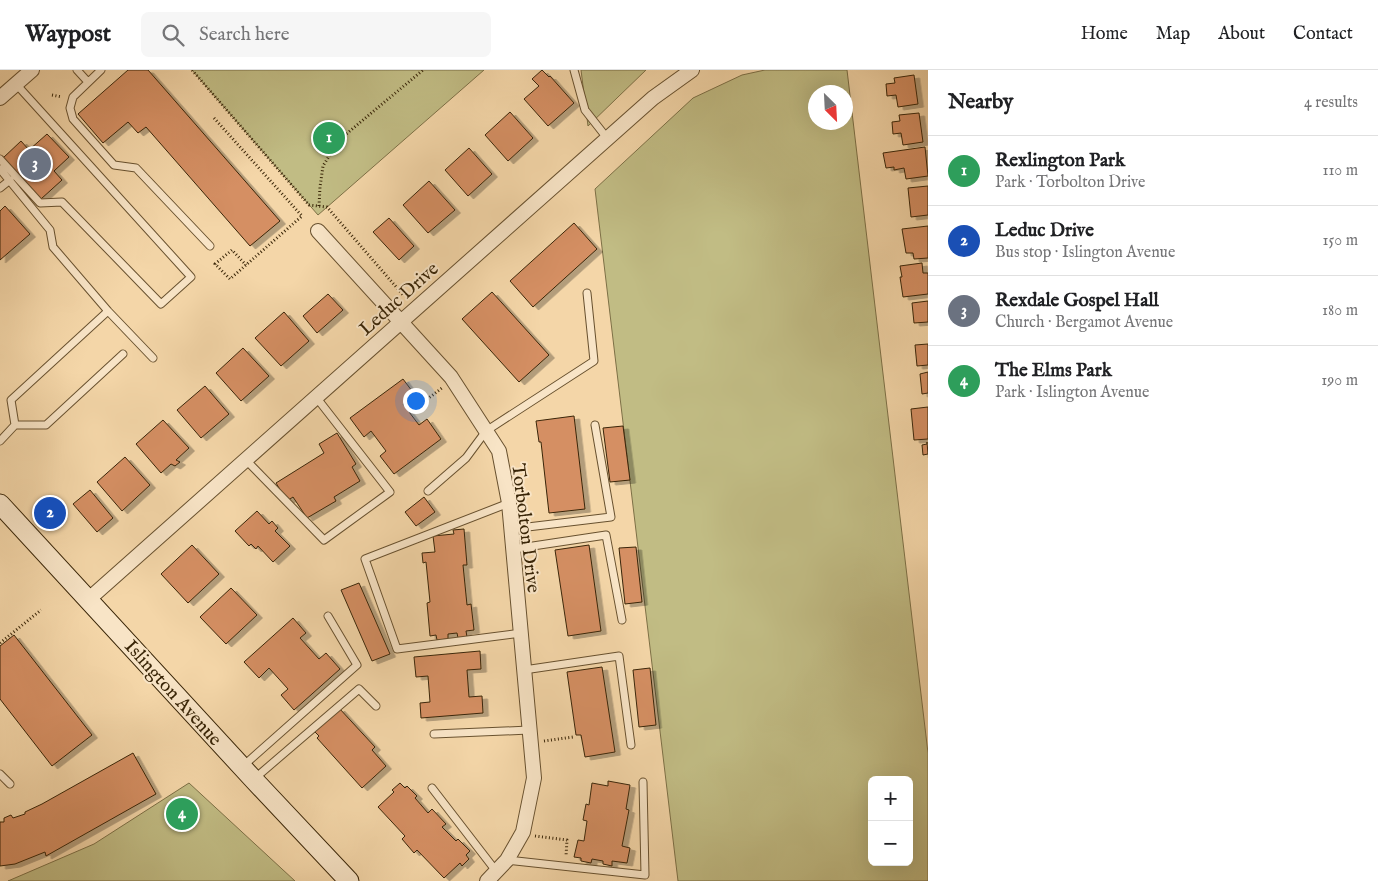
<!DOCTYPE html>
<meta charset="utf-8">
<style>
body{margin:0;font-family:"IM FELL English",serif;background:#f6f6f6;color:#202124}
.controls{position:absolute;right:15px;bottom:15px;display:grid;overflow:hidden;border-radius:8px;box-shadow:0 5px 20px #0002}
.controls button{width:45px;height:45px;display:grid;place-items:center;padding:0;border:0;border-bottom:1px solid #e0e0e0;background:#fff;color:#202124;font:25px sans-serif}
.compass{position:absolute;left:808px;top:15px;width:45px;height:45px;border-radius:50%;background:#fff;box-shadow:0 5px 20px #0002;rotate:156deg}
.you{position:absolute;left:415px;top:330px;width:18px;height:18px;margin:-12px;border:4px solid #fff;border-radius:50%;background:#1a73e8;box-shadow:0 0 0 8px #1a73e833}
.badge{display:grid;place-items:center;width:32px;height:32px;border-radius:50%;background:#8f2418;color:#fff;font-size:16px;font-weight:700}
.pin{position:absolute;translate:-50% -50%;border:2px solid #fff;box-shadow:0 1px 5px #0006}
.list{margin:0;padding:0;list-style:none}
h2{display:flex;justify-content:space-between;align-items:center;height:65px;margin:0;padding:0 20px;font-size:21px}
h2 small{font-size:16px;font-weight:400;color:#757577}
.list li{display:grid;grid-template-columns:32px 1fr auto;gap:15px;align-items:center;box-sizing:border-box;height:70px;padding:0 20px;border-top:1px solid #e0e0e0}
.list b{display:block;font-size:19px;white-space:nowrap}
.list p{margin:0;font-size:16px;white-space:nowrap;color:#757577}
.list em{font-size:16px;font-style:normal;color:#757577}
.icon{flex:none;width:28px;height:28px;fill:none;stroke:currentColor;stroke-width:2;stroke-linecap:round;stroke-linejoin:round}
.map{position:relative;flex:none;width:928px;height:811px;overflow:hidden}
header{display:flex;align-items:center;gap:30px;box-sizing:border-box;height:70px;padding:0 25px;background:#fff;border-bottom:1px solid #e0e0e0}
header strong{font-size:24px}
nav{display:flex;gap:28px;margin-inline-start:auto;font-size:18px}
.search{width:350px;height:45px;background:#f6f6f6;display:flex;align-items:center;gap:12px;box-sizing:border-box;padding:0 18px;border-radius:8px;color:#757577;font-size:19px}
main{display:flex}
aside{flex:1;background:#fff}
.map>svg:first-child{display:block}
.green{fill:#c1bc84;stroke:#7d7046;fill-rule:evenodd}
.building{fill:#d58f63;stroke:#392507;filter:url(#shadow)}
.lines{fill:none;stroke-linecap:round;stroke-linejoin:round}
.service-casing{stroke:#68512f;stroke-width:9}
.minor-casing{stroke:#68512f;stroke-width:16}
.secondary-casing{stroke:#392507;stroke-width:21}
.path{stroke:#392507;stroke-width:3;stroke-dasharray:1 2.5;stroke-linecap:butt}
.service{stroke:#f8e4c6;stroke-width:7}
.minor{stroke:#f8e4c6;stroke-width:14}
.secondary{stroke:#f8e4c6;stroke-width:19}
.labels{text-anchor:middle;stroke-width:4;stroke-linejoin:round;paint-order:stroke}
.street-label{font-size:19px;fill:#392507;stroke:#f8e4c6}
</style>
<header>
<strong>Waypost</strong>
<div class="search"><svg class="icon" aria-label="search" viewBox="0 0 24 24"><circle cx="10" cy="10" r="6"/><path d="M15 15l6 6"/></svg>Search here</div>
<nav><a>Home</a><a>Map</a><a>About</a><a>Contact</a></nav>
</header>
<main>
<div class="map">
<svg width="928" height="811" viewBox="0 0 928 811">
<defs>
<filter id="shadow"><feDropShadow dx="5.5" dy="3" stdDeviation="0" flood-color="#0004"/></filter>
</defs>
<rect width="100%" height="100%" fill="#f4d6a8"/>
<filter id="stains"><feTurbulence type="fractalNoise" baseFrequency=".004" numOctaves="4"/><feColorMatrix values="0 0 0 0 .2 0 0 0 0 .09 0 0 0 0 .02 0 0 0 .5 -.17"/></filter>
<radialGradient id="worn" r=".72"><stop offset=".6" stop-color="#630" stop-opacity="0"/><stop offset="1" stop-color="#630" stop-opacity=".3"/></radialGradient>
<path class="green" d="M192,0H484L318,145Z
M581,0H646L588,56Z
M765,0H847L928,683V811H678L595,119L693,28L742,5ZM816,22H846V52H816ZM872,710H909V792H872Z
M189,713L295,811H8L94,774Z"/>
<path class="building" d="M128,0H148L280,151L250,176L146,57L138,63L128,52L103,73L78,44Z
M542,0L549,7L550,6L574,33L548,56L524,29L539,16L532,9Z
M914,5L918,34L898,37L896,25L887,26L886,14L895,13L894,8Z
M510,42L533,68L508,91L485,65Z
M919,43L923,72L903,75L901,63L893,64L892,52L900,51L899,45Z
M47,64L69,87L54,101L62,110L41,129L3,88L21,71L29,80Z
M925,77L928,106L906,109L904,98L894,100V97L886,98L883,83Z
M469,78L492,104L468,126L445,100Z
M429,111L455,140L428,163L403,135Z
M928,116V145L911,147L908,118Z
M5,136L30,164L0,190V141Z
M389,148L414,176L399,190L373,162Z
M574,153L597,179L533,237L510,211Z
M928,156V188L914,189L913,183H906L902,159Z
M922,193L923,203H928V224L903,227L900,207H902L900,196Z
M492,222L549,285L519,312L462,249Z
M328,224L343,240L317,263L303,246Z
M928,231V252L914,253L912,233Z
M284,242L309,271L281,296L255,268Z
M928,274V295L917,296L915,275Z
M243,278L269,306L241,331L216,303Z
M928,302V323L922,324L920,304Z
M403,309L415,325L403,334L419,355L427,349L441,369L394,404L380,386L386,381L371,361L364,367L350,348Z
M205,316L229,344L201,368L177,340Z
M928,337V369L914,370L911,339Z
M574,346L585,439L549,443L541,372H539L536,351Z
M163,350L189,378L176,390L180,392L175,396L171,394L161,403L136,374Z
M623,356L630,410L610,412L603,358Z
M337,363L356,394L352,397L360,411L334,427L336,431L307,448L293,427L287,431L276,413L324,383L319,374Z
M927,372L928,384L923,385L922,375L927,374Z
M125,387L150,415L122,441L97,412Z
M90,420L113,448L97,462L73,434Z
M424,427L435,442L416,456L405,442Z
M257,441L269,454L272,451L278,458L275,461L290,476L273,492L258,476L256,479L251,474L249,476L235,461Z
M464,459L467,495H463L467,535L471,534L474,560L466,561L467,567L458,568L457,563L448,564V569L437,570L436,565L430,566L427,533L430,532L426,492L423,493L422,483L435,482L433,466L454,464L453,460Z
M192,475L219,504L188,533L161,504Z
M589,475L601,561L568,566L555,480Z
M636,477L642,532L625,534L619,478Z
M359,513L390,584L372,591L341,520Z
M231,518L257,545L226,574L200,547Z
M293,548L306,563L300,568L319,589L326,583L340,599L294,640L281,625L288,619L269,598L259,608L244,592Z
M14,565L92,665L52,696L0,629V576Z
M480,581L481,599L467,600L469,627L482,626L483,643L421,648L420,633L430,632L428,606L416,607L414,587Z
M602,597L615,682L585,687L581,665H576L567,602Z
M650,598L656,655L639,657L633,600Z
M339,638L375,677L372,680L386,696L362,718L317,668L319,666L314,661Z
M133,683L156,724L46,786L45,782L15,794L0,796V752H4V748L11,745L13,748L25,744V742L42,734Z
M608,711L630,715L626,739L629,740L622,776L630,778L627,793L612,791V796L603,794V791L592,789L591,793L581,791V788L574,787L578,770L584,771L587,751L583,750L586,734L589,735L592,713L608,716Z
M400,713L405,718L407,716L417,726L415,728L428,743L432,739L446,754L442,757L456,771L458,769L470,781L466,785L469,789L462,796L460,793L444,808L417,780L414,783L402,769L405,766L378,737L394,722L392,720Z"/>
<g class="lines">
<defs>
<path id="service" d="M77,0L88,12
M101,0L73,27L70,38L73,49L114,95L136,98L210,176
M574,0L585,40L607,68
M0,89L40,133L62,132L161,234L191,207L16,14
M0,99L50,160L53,177L108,241L153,288
M0,118L10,110
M15,355H46L123,284
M0,371L15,355L11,330L108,241
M246,390L324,470L390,422L316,327
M428,421L466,388L486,361L594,291L587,223
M509,433L365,489L397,579L521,563
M511,459L611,447L595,355
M513,479L606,465L622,550
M524,600L619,586L631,675
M434,664L529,660
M243,696L357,595L328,546
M0,704L10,714
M254,709L359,619L376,636
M432,718L496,801
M507,790L645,805L643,712"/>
<path id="minor" d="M0,28L32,0
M318,161L451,307L499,381L509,433L534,708L523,762L507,790L487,811
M89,529L653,28L692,0"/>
<path id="secondary" d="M0,434L254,710L349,811"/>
</defs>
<use href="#service" class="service-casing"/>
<use href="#minor" class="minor-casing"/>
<use href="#secondary" class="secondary-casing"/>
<path class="path" d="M192,0L309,135L327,137L404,226
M52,25L62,27
M214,48L302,146L230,209L215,194L232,180L246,195
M319,136L320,117L323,96L339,70L423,0
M410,342L442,318
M0,573L41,540
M544,671L573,667
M535,766L567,770L566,786"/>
<use href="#service" class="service"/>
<use href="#minor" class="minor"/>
<use href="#secondary" class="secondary"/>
</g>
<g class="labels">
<g class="street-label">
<text transform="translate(398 228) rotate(-42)" y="7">Leduc Drive</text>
<text transform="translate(527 458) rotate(83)" y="7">Torbolton Drive</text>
<text transform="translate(174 622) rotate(48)" y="7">Islington Avenue</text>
</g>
</g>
<rect width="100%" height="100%" filter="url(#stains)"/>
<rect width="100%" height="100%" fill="url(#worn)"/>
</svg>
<div class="controls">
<button>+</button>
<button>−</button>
</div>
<svg class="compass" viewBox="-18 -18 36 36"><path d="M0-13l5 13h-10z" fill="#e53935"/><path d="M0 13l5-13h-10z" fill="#757577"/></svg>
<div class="you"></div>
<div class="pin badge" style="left:329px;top:68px;background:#2e9e5b">1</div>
<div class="pin badge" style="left:50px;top:443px;background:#1a4fb4">2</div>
<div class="pin badge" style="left:35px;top:94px;background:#6b7280">3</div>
<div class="pin badge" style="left:182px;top:744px;background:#2e9e5b">4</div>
</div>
<aside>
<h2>Nearby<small>4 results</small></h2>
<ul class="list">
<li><span class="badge" style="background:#2e9e5b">1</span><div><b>Rexlington Park</b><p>Park · Torbolton Drive</p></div><em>110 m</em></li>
<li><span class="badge" style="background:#1a4fb4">2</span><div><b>Leduc Drive</b><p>Bus stop · Islington Avenue</p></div><em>150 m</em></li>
<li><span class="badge" style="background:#6b7280">3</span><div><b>Rexdale Gospel Hall</b><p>Church · Bergamot Avenue</p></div><em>180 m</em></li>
<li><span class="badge" style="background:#2e9e5b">4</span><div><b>The Elms Park</b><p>Park · Islington Avenue</p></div><em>190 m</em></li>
</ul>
</aside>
</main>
